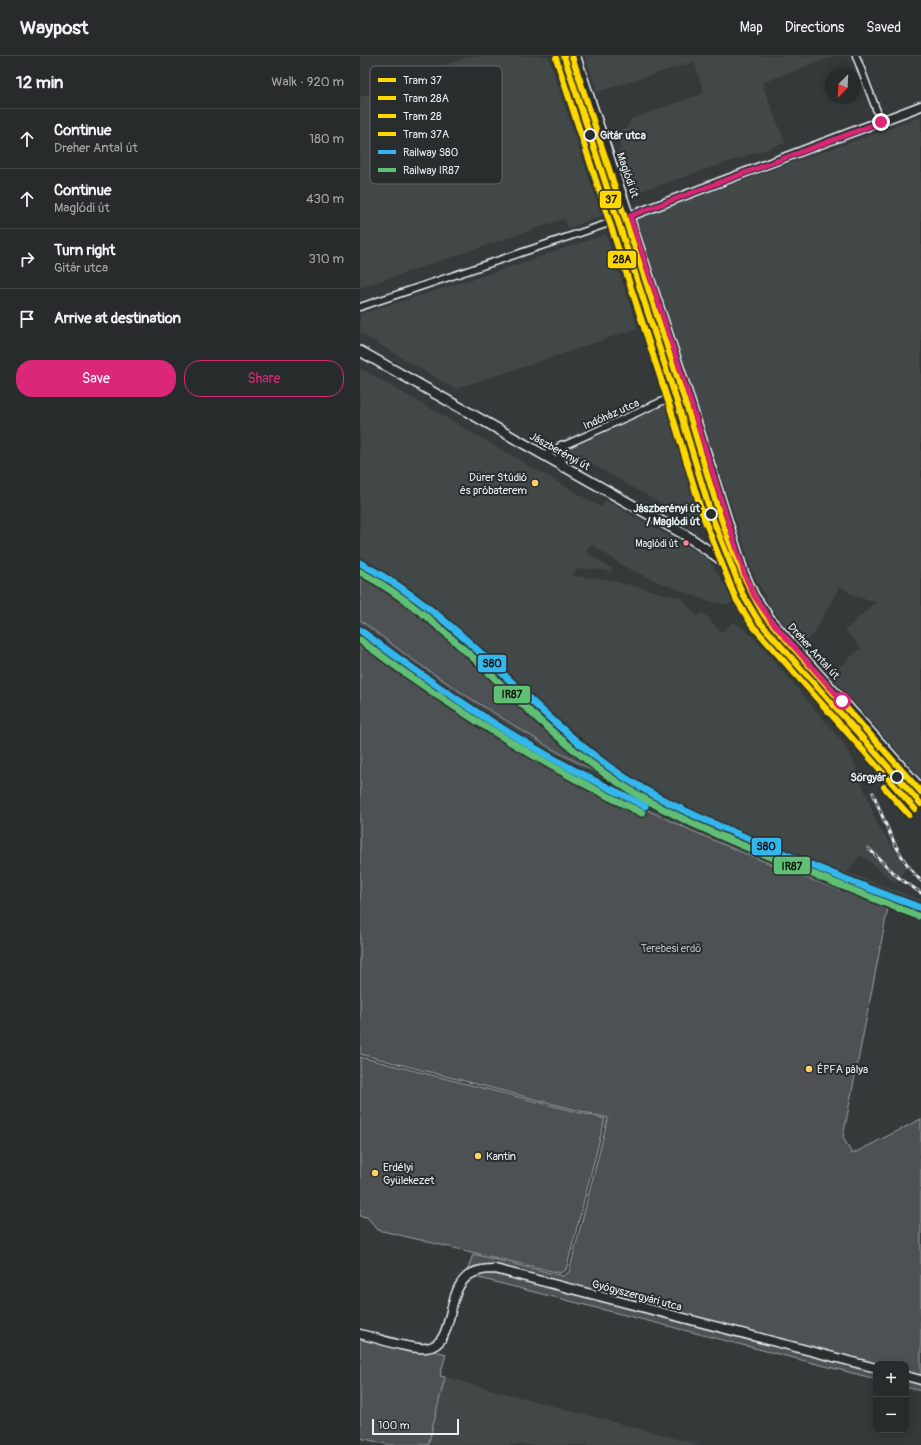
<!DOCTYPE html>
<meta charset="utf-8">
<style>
body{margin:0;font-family:Pangolin,sans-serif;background:#343738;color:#f1f3f6}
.controls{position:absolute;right:12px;bottom:12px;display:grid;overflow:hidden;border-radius:8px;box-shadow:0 2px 10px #0003}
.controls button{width:36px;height:36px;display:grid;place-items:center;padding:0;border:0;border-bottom:1px solid #444748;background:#282b2c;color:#f1f3f6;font:20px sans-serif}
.compass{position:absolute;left:465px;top:12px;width:36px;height:36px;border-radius:50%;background:#282b2c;box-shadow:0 2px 10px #0003;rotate:204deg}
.scale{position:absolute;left:12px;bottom:10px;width:87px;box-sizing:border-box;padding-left:4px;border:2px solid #e8f1f8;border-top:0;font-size:11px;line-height:14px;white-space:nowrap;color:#e8f1f8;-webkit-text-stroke:3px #2a2d2e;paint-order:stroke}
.stop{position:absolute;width:12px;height:12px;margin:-9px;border:3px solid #db2777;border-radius:50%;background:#fff}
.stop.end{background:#db2777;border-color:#fff;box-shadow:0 1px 4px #0008}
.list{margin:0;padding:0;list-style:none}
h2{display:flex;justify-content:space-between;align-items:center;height:52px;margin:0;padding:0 16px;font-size:17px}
h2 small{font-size:13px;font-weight:400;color:#a5a7a9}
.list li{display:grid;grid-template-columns:26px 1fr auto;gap:12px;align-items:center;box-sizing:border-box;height:60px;padding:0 16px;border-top:1px solid #444748}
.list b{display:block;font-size:15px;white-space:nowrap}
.list p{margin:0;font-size:13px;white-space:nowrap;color:#a5a7a9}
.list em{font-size:13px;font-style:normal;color:#a5a7a9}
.actions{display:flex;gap:8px;padding:12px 16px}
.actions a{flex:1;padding:9px 0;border:1px solid #db2777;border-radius:16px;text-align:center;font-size:14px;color:#db2777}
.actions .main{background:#db2777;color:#fff}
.icon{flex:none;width:22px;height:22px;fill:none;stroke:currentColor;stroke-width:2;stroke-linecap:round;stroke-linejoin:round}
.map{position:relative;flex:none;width:561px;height:1389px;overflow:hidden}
header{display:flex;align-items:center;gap:24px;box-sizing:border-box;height:56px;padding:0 20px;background:#282b2c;border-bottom:1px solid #444748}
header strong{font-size:19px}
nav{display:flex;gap:22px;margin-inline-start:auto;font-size:14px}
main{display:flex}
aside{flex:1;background:#282b2c}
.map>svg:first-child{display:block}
.built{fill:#424647}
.green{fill:#4d5152;stroke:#9aa1a5}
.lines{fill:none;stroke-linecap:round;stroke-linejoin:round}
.street-casing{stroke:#e8f1f8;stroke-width:9}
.secondary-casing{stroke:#e8f1f8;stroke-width:11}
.primary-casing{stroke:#e8f1f8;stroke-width:12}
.street{stroke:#2a2d2e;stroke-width:6}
.secondary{stroke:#2a2d2e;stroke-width:8}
.primary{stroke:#2a2d2e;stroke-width:9}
.rail-casing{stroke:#e8f1f8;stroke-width:3}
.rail{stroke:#2a2d2e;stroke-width:1.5;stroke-dasharray:4.5;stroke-linecap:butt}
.rail-1-casing{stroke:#2a2d2e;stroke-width:10}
.rail-2-casing{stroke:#2a2d2e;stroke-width:10}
.rail-1{stroke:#33b7ee;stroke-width:7}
.rail-2{stroke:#5fc074;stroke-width:7}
.tram-1-casing{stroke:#2a2d2e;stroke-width:9}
.tram-2-casing{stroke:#2a2d2e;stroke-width:9}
.tram-3-casing{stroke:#2a2d2e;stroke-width:9}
.tram-4-casing{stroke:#2a2d2e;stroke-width:9}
.tram-1{stroke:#ffd800;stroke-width:6}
.tram-2{stroke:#ffd800;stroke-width:6}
.tram-3{stroke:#ffd800;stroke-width:6}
.tram-4{stroke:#ffd800;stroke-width:6}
.route{stroke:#db2777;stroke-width:5}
.stop-dot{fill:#2a2d2e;stroke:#e8f1f8;stroke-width:2}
.poi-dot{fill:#ffd166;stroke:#2a2d2e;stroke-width:1.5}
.bus-dot{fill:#ff8098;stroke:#2a2d2e;stroke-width:1.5}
.labels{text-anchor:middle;stroke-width:4;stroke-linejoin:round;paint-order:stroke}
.bus-label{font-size:10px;fill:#e8f1f8;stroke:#2a2d2e;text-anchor:end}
.stop-label{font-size:11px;font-weight:bold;fill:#e8f1f8;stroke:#2a2d2e;text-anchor:end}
.street-label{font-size:11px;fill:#e8f1f8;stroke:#2a2d2e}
.poi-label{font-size:11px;fill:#e8f1f8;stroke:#2a2d2e;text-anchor:start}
.park-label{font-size:11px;fill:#b2b9be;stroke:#2a2d2e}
.key{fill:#2a2d2e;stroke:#63686b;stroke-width:1}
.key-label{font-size:11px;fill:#e8f1f8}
.line-badge{stroke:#2a2d2e;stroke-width:1.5}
.pale-badge-label{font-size:11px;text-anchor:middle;font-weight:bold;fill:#111}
</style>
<header>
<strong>Waypost</strong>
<nav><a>Map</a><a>Directions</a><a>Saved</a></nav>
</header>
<main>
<aside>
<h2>12 min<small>Walk · 920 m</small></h2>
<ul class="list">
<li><svg class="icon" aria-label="ahead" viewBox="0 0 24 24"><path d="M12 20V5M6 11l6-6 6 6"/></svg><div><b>Continue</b><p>Dreher Antal út</p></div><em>180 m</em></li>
<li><svg class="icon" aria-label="ahead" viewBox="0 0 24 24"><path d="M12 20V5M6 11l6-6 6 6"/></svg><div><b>Continue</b><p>Maglódi út</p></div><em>430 m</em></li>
<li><svg class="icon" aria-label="right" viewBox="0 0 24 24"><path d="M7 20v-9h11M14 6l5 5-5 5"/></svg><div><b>Turn right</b><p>Gitár utca</p></div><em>310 m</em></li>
<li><svg class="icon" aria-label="arrive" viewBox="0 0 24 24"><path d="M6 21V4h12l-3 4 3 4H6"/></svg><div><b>Arrive at destination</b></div></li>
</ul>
<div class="actions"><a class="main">Save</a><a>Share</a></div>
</aside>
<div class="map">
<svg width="561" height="1389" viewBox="0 0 561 1389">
<rect width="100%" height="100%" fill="#35393a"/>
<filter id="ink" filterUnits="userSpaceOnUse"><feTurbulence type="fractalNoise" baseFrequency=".025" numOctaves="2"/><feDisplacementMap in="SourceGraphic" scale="8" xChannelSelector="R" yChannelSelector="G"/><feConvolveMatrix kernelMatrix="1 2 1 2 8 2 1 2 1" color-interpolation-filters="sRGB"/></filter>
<g filter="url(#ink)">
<path class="built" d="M109,0H188L242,160L208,172L204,163L0,232V41Z
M225,0H474L402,27L425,87L273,138L258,94L261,93L254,76L267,72L271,63L344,37L334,6L237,36Z
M561,61V722L470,619L501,592L485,574L516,546L494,540L480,530L453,579L441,588L422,566L408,546L393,517L277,162Z
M246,178L278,272L164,311L95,333L0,277V258L132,217Z
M0,312L241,451L245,444L348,502L374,544L368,549L347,545L293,524L265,511L231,488L226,496L252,513L251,516L235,513H217L212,520L246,523L322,542L337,560L343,556L361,576L373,566L381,570L395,583L482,685L494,706L517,767L533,792L547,812L535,827L501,799L487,816L561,844V865L353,784L285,753L195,707L155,684L73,632L29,600L0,576V564L50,602L105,639L192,693L289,744L345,769L291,741L247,713L204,679L82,567L17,521L0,514Z
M302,340L346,473L194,387Z
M85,1321L340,1389H68Z"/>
<path class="green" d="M0,514L17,521L51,541L82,567L204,679L247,713L291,741L358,774L289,744L192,693L105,639L50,602L0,564Z
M0,576C36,606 74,632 113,657C189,706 270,748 353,784C410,809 469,830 528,852L483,1081L492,1098L561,1063V1335L546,1331V1308H516V1323L115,1221L102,1231L113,1198L203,1220L209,1216L248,1062L0,998Z
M0,1001L245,1063L206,1214L200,1217L18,1174L7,1161L0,1160Z
M0,1275L86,1298L80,1320L85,1321L68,1389H26V1388L0,1382Z"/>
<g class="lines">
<defs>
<path id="street" d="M496,0L521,66
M0,251L270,160
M183,399L327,334"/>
<path id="secondary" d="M216,0L327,334L385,520
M270,160L561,50
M0,1278C17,1282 50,1294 66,1292C101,1289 79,1221 122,1214C126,1213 131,1213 135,1213L516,1312
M546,1320L561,1324"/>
<path id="primary" d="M0,295L327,480L385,520L394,540L412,566L561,733
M202,390L200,401L203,411"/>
</defs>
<use href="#street" class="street-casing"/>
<use href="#secondary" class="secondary-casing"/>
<use href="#primary" class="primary-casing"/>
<use href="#street" class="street"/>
<use href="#secondary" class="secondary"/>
<use href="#primary" class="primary"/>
<defs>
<path id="rail" d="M513,737C526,769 537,801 561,825
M508,792L538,821L561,837"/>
</defs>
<use href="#rail" class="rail-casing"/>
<use href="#rail" class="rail"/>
<defs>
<path id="rail-1" d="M0,507C96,557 162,647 248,710C296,745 351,767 406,790C457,812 509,833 561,852
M0,574C64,622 130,668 201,707C228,722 257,736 285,750"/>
<path id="rail-2" d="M0,516C46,540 83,574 121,609C160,647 200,685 244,717C293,752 348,775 403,798C455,819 506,840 558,860
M0,584C90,652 180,708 282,757"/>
</defs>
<use href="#rail-1" class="rail-1-casing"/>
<use href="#rail-2" class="rail-2-casing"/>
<use href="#rail-1" class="rail-1"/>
<use href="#rail-2" class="rail-2"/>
<defs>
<path id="tram-1" d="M204,0L318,349L351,458L383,539L398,564L561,748"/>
<path id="tram-2" d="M196,2L310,351L343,460L376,543L392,569L555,753"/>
<path id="tram-3" d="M212,0C250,115 288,230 325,345C348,417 365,494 404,559L561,736"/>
<path id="tram-4" d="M524,731L549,759"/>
</defs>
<use href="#tram-1" class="tram-1-casing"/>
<use href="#tram-2" class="tram-2-casing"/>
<use href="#tram-3" class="tram-3-casing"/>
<use href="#tram-4" class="tram-4-casing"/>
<use href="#tram-1" class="tram-1"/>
<use href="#tram-2" class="tram-2"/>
<use href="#tram-3" class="tram-3"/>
<use href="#tram-4" class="tram-4"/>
</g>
</g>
<g class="lines" filter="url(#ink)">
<path class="route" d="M482,645L412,566L394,540L385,520L327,334L270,160L521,66"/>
</g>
<g class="stop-dot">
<circle cx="230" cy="79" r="6"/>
<circle cx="351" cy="458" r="6"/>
<circle cx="537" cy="721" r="6"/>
</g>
<g class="poi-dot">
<circle cx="175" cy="427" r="4"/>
<circle cx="449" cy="1013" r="4"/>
<circle cx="118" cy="1100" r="4"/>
<circle cx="15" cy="1117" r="4"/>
</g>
<circle class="bus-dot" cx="326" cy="487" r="3.5"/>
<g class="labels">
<g class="bus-label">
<text x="318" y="491">Maglódi út</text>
</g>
<g class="stop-label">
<text x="240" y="83" text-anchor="start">Gitár utca</text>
<text x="340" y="456">Jászberényi út<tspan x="340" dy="13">/ Maglódi út</tspan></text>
<text x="526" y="725">Sörgyár</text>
</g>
<g class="street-label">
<text transform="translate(268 119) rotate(71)" y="4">Maglódi út</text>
<text transform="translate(251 358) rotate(-24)" y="4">Indóház utca</text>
<text transform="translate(200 395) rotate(29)" y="4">Jászberényi út</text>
<text transform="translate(454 595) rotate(48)" y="4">Dreher Antal út</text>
<text transform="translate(277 1239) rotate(15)" y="4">Gyógyszergyári utca</text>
</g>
<g class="poi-label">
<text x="167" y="425" text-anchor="end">Dürer Stúdió<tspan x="167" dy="13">és próbaterem</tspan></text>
<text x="457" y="1017">ÉPFA pálya</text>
<text x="126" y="1104">Kantin</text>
<text x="23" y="1115">Erdélyi<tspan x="23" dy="13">Gyülekezet</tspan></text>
</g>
<g class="park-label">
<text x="311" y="896">Terebesi erdő</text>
</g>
</g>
<rect x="10" y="10" width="132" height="118" rx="6" class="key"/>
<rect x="18" y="22" width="18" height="4" fill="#ffd800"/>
<rect x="18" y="40" width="18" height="4" fill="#ffd800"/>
<rect x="18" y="58" width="18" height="4" fill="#ffd800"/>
<rect x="18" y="76" width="18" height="4" fill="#ffd800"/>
<rect x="18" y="94" width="18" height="4" fill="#33b7ee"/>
<rect x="18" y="112" width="18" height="4" fill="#5fc074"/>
<g class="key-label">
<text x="43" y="28">Tram 37</text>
<text x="43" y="46">Tram 28A</text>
<text x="43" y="64">Tram 28</text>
<text x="43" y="82">Tram 37A</text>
<text x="43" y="100">Railway S80</text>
<text x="43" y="118">Railway IR87</text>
</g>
<g class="line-badge">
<rect x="239" y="134" width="23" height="19" rx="4" fill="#ffd800"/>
<rect x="247" y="194" width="30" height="19" rx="4" fill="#ffd800"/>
<rect x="117" y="598" width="30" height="19" rx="4" fill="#33b7ee"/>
<rect x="133" y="629" width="38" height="19" rx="4" fill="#5fc074"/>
<rect x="391" y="781" width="31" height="19" rx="4" fill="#33b7ee"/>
<rect x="413" y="800" width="38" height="19" rx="4" fill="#5fc074"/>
</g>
<g class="pale-badge-label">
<text x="251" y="147">37</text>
<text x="262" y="207">28A</text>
<text x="132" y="611">S80</text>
<text x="152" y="642">IR87</text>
<text x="406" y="794">S80</text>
<text x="432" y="814">IR87</text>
</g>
</svg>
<div class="controls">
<button>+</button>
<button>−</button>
</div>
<svg class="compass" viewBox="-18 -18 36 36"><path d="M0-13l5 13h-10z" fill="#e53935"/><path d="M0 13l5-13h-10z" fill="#a5a7a9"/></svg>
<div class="scale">100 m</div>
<div class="stop" style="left:482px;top:645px"></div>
<div class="stop end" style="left:521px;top:66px"></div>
</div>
</main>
